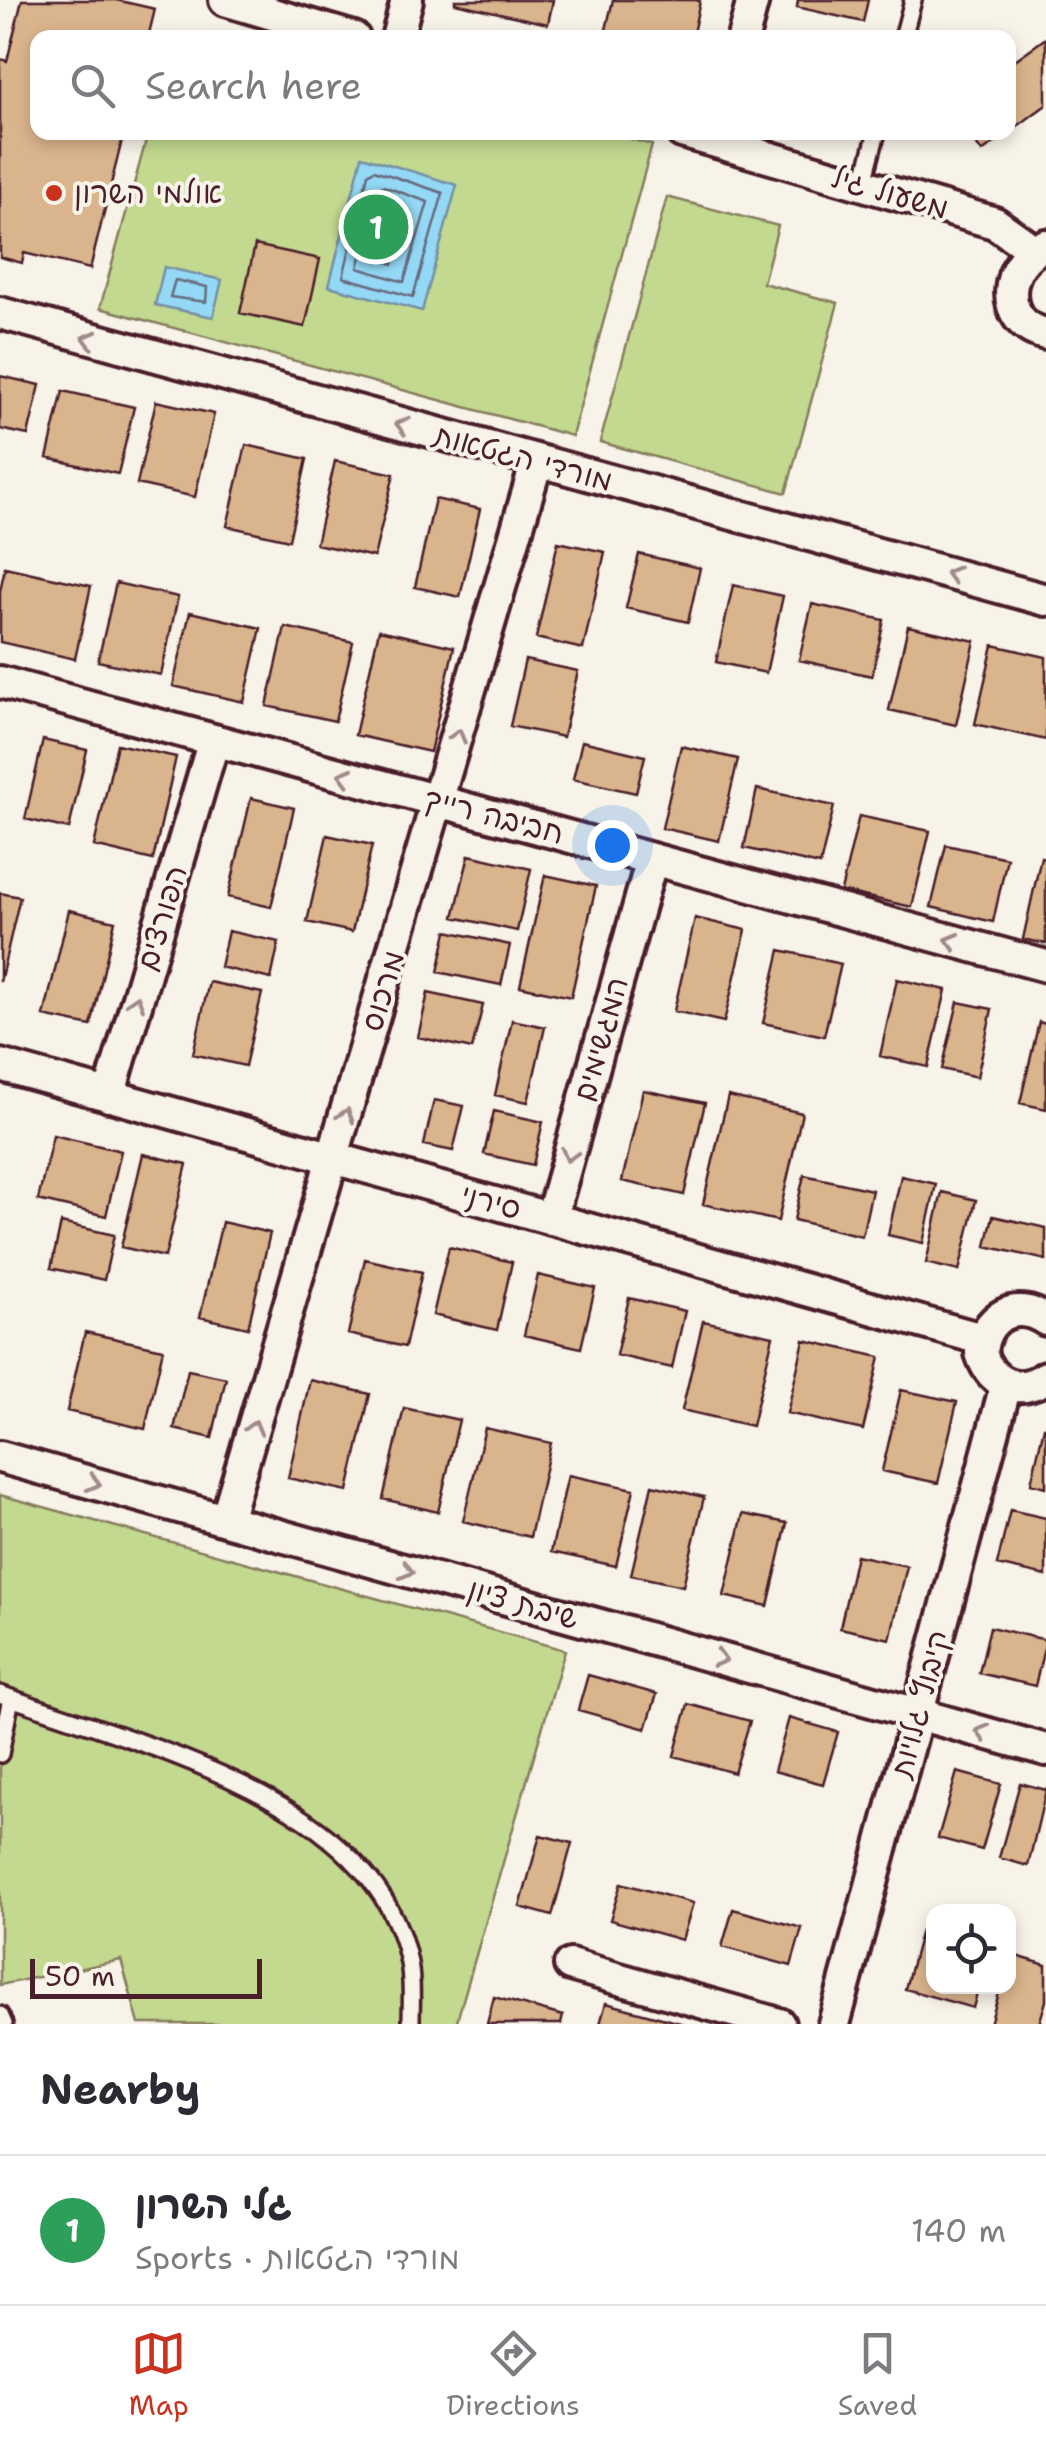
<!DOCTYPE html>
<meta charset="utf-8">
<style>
body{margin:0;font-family:"Shantell Sans","Playpen Sans Hebrew",sans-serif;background:#f2f2f3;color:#2b2b33}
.controls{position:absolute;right:30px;bottom:30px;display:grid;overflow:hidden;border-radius:20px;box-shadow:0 5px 15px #0003}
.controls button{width:90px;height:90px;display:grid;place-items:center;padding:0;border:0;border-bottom:2px solid #e1e1e2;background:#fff;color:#2b2b33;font:50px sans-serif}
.scale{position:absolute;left:30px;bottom:25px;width:232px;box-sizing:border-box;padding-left:10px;border:5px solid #4a1f2b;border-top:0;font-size:28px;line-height:35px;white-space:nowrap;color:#4a1f2b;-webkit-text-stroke:8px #f7f3e8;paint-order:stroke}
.you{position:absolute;left:612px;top:845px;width:35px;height:35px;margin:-25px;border:8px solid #fff;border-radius:50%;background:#1a73e8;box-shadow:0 0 0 15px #1a73e833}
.badge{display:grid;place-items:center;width:65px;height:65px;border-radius:50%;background:#c8321e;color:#fff;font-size:32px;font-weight:700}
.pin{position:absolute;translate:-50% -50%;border:5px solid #fff;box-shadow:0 2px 10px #0006}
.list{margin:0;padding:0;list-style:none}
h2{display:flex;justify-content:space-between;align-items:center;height:130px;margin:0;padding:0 40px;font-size:42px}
h2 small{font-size:32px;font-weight:400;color:#7c7c81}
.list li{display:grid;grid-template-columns:65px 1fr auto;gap:30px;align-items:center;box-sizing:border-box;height:150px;padding:0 40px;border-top:2px solid #e1e1e2}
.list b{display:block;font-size:38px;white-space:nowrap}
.list p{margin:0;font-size:32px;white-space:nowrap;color:#7c7c81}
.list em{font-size:32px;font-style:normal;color:#7c7c81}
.icon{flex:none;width:55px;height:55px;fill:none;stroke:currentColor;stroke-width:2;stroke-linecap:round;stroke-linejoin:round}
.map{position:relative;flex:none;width:1046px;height:2024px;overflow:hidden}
.search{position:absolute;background:#fff;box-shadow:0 5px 15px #0003;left:30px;right:30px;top:30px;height:110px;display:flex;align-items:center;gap:25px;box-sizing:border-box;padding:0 35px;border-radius:20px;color:#7c7c81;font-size:38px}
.sheet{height:280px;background:#fff}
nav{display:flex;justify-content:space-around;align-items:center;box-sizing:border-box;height:140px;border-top:2px solid #e1e1e2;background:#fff;font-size:28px;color:#7c7c81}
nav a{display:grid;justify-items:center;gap:5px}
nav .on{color:#c8321e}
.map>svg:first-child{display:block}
.green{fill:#c2d98f;stroke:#867c5d;stroke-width:2.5}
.water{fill:#93d9f5;stroke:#768fa4;stroke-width:2.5}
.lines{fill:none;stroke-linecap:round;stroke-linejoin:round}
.shore{stroke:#67697c;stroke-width:2.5}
.building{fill:#dab48c;stroke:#4a1f2b;stroke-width:2.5}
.lane-casing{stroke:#4a1f2b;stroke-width:22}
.street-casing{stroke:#4a1f2b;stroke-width:38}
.lane{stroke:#f7f3e8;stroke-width:15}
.street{stroke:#f7f3e8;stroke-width:30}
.oneway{stroke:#a0898a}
.poi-dot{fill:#c8321e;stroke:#f7f3e8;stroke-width:4}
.labels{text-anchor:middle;stroke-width:8;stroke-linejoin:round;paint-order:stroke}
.poi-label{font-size:30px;fill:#4a1f2b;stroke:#f7f3e8;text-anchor:start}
.street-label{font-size:30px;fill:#4a1f2b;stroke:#f7f3e8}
</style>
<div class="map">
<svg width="1046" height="2024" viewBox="0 0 1046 2024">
<rect width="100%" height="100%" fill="#f7f3e8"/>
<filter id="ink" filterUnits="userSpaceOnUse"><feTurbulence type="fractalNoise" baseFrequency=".01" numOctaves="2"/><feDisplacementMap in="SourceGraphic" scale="20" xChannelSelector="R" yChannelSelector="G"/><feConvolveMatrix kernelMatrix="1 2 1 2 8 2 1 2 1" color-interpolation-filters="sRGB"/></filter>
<g filter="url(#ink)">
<path class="green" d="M606,132L652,145L572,436L100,308L148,133Z
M667,197L778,226L763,283L838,303L786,493L600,442Z
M0,1495L565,1650L456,2024H139L121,1960L0,1985Z"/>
<path class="water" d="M362,156L457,185L422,311L329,286Z
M164,267L222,280L213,317L155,305Z"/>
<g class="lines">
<path class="shore" d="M374,170L443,193L413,297L343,277L368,174Z
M383,186L428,202L404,282L358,268L377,190Z
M393,205L410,213L393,264L376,256L388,208Z
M175,280L207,287L206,302L170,297Z"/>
</g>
<path class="building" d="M22,0H116L155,9L148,38H38V132H124L90,269L24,253L22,263L0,257V59L7,61Z
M455,0H553L548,24L455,3Z
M613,0H695L700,1L692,38H604Z
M798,0H868L863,22L797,7Z
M1046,38V105L982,152L967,132H1008V65Z
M255,245L320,259L305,327L240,313Z
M0,376L40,385L28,435L0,429Z
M63,391L134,407L118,474L47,458Z
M156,401L214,414L195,497L137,484Z
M246,445L307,459L289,540L227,526Z
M335,461L394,474L374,557L316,544Z
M435,499L480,509L460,597L415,587Z
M558,542L605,552L583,649L536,638Z
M639,554L700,568L688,622L626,608Z
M5,567L91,586L75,659L0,642V591Z
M116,583L178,597L161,675L98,661Z
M733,585L783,596L766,673L716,662Z
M812,604L884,620L872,676L799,660Z
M190,612L261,628L244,702L173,686Z
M908,626L975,641L956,725L889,710Z
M285,627L353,642L335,721L267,706Z
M379,630L454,647L430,752L355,735Z
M993,645L1046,657V740L975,724Z
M525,660L578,671L563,737L510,726Z
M43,740L87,750L69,829L25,819Z
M582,741L645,756L636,793L573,779Z
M117,744L176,757L153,860L94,846Z
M681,746L738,759L719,841L662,828Z
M757,789L834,806L820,865L744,848Z
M251,798L294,808L271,907L228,897Z
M859,816L930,831L912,907L841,891Z
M327,835L372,845L352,932L307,922Z
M946,845L1007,858L993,922L931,907Z
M469,855L531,869L517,931L454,917Z
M1041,857L1046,858V944L1023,939Z
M545,875L596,886L571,997L520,986Z
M0,893L20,897L0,982Z
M69,910L115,921L91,1026L44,1016Z
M695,918L746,930L724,1022L674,1011Z
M228,931L279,942L271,979L220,967Z
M447,931L510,945L501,985L438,972Z
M780,950L841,964L824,1036L763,1023Z
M897,979L946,990L928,1067L880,1056Z
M209,982L262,993L245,1066L193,1054Z
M428,993L483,1005L472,1049L418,1037Z
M958,1002L992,1009L977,1077L942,1069Z
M512,1020L545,1027L528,1102L495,1095Z
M1039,1022L1046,1024V1109L1020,1103Z
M643,1090L705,1103L684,1195L622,1181Z
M728,1096L802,1113L778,1221L703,1204Z
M434,1100L464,1106L453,1151L424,1145Z
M494,1111L543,1122L533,1165L484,1154Z
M53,1135L121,1151L106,1216L38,1200Z
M143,1154L187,1164L165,1257L121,1247Z
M804,1175L872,1190L862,1236L794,1220Z
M901,1176L936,1184L923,1243L888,1235Z
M942,1192L976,1200L959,1271L926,1263Z
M993,1216L1046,1228V1260L986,1246Z
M222,1222L270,1233L248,1328L200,1317Z
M61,1223L114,1235L104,1280L51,1268Z
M449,1247L512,1262L497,1330L433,1315Z
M365,1259L422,1272L405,1347L348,1334Z
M538,1275L595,1288L581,1348L524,1335Z
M629,1298L685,1311L672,1368L616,1355Z
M703,1321L773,1336L752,1426L682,1410Z
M85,1332L163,1349L145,1429L67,1411Z
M804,1340L880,1357L863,1430L787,1413Z
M188,1370L226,1378L212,1438L174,1429Z
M310,1380L370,1394L348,1491L288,1478Z
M901,1390L957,1402L938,1483L882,1471Z
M404,1408L459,1420L438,1512L383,1499Z
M1044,1427H1046V1487L1031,1483Z
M485,1428L551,1443L530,1537L463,1521Z
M568,1475L634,1489L616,1566L551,1552Z
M652,1485L704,1497L683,1586L631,1575Z
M1010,1510L1046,1518V1576L997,1565Z
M743,1514L787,1523L768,1606L724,1596Z
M856,1555L907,1566L890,1639L840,1628Z
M990,1627L1046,1640L1035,1686L979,1673Z
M588,1675L657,1694L646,1729L578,1710Z
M688,1704L750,1721L734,1773L674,1756Z
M789,1718L838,1732L823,1784L774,1771Z
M957,1772L1001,1784L982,1850L938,1838Z
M1020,1783L1046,1790L1028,1866L999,1858Z
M540,1835L572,1843L552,1916L520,1907Z
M621,1883L693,1903L682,1940L610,1920Z
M733,1909L802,1928L791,1966L722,1947Z
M921,1930L934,1934V1986H979L973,2008L905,1989Z
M1010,1954L1046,1965V2001L1039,2024H990L1001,1986H1008Z
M494,1997L563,2016L561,2024H487Z
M606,2003L684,2024H600Z"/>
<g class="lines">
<defs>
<path id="lane" d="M903,38L913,0
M863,185L877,132
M0,1694C134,1744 378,1797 409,1963C413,1983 411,2004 411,2024
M0,1754L11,1698
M0,2015L4,2024"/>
<path id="street" d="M225,0L354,38
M397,38L407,0
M743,38L753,0
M682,132L995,223L1033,250
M1046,245C1003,260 996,323 1046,334
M0,313L1046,600
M0,682L1046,966
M0,1065L982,1339
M109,1096L214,740
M551,1219L652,859
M1046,1320C1015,1299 984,1317 981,1353C991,1384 1018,1396 1046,1377
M0,1457L1046,1750
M226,1520L537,461
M570,1965L779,2024
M834,2024L1006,1385"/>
</defs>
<use href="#lane" class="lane-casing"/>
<use href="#street" class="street-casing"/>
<use href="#lane" class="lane"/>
<use href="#street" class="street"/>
</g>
<defs><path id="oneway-chevron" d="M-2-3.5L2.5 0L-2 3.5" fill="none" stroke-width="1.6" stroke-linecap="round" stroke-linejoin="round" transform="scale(2.5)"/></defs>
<g class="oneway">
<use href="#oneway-chevron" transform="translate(89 339) rotate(-165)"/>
<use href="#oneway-chevron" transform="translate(402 425) rotate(-165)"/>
<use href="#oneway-chevron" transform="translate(952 574) rotate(-165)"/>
<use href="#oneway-chevron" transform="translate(458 736) rotate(-74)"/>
<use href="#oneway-chevron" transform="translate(345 776) rotate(-165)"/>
<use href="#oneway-chevron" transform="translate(952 941) rotate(-165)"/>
<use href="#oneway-chevron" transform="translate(136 1002) rotate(-73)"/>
<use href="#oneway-chevron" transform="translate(346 1115) rotate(-73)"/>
<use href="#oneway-chevron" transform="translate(569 1155) rotate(106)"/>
<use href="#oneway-chevron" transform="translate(254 1427) rotate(-74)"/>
<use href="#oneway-chevron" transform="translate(94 1483) rotate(16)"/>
<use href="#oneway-chevron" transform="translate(407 1571) rotate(16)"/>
<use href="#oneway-chevron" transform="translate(720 1659) rotate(16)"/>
<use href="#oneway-chevron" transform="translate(982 1732) rotate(-164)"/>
</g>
</g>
<circle class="poi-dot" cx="54" cy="193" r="10"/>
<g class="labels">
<g class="poi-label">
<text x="74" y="203">אולמי השרון</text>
</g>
<g class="street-label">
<text transform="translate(890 193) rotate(16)" y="10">משעול גיל</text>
<text transform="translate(523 458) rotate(15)" y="10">מורדי הגטאות</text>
<text transform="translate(494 816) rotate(15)" y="10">חביבה רייך</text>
<text transform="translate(162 918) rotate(-73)" y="10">הפורצים</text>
<text transform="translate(383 991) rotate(-73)" y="10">מרכוס</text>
<text transform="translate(601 1039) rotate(-74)" y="10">המגשימים</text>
<text transform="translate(491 1202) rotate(15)" y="10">סירני</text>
<text transform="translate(523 1604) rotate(16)" y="10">שיבת ציון</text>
<text transform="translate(920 1704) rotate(-75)" y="10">קיבוץ גלויות</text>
</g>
</g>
</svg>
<div class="controls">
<button><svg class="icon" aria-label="locate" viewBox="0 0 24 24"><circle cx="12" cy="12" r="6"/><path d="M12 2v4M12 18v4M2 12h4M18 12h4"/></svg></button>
</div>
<div class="scale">50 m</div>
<div class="you"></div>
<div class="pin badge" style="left:376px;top:227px;background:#2e9e5b">1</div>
<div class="search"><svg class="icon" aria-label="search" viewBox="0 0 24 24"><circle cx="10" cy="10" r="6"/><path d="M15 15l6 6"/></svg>Search here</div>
</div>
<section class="sheet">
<h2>Nearby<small></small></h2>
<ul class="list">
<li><span class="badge" style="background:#2e9e5b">1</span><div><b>גלי השרון</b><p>Sports · מורדי הגטאות</p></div><em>140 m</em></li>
</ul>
</section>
<nav>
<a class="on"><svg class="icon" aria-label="map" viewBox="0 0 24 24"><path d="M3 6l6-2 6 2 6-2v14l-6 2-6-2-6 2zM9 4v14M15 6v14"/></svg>Map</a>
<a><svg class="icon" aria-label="directions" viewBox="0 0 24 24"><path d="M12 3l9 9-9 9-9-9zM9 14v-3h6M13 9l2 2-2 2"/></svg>Directions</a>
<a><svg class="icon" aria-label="saved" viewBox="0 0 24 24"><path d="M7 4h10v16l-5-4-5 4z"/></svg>Saved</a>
</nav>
